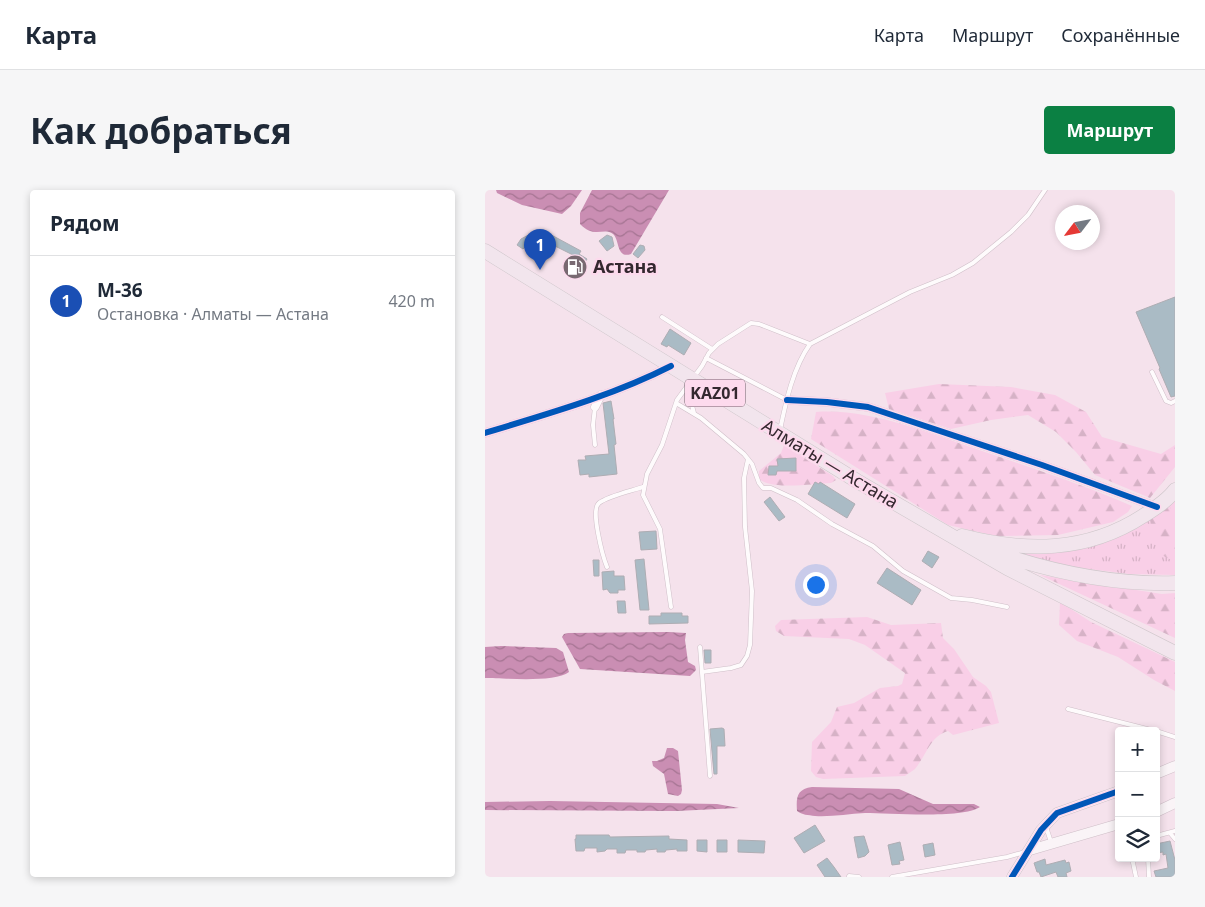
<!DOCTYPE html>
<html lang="ru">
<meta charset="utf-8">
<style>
body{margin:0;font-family:"Noto Sans",sans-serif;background:#f6f6f7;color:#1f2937}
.controls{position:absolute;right:15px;bottom:15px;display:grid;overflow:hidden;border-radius:5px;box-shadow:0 2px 8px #0003}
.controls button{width:45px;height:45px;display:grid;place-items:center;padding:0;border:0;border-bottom:1px solid #e0e1e3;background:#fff;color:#1f2937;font:25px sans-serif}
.compass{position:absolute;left:570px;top:15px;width:45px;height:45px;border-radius:50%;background:#fff;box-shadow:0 2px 8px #0003;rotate:238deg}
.you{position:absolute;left:330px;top:394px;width:18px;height:18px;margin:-12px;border:4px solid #fff;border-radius:50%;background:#1a73e8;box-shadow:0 0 0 8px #1a73e833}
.badge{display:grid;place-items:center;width:32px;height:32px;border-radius:50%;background:#0b8043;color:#fff;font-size:16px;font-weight:700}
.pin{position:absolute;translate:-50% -41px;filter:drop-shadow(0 1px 2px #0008)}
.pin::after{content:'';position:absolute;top:26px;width:18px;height:15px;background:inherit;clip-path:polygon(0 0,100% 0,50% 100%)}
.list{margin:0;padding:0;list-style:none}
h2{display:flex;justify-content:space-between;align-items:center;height:65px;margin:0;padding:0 20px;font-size:21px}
h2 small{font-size:16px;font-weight:400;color:#747a83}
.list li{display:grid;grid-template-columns:32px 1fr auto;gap:15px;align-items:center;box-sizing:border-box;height:90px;padding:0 20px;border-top:1px solid #e0e1e3}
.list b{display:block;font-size:19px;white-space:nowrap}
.list p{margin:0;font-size:16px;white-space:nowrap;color:#747a83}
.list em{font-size:16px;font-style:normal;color:#747a83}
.icon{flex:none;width:28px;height:28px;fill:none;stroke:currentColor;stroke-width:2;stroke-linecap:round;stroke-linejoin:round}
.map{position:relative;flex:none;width:690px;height:687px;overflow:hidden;border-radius:5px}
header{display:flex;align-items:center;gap:30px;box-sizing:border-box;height:70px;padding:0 25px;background:#fff;border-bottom:1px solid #e0e1e3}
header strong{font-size:24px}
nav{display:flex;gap:28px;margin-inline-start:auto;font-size:18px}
.intro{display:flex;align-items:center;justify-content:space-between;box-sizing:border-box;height:120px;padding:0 30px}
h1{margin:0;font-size:35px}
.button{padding:12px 22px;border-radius:5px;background:#0b8043;color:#fff;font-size:18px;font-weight:700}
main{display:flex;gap:30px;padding:0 30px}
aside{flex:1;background:#fff;border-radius:5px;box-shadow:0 2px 8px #0003}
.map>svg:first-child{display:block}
.grass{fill:url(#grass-tufts)}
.forest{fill:url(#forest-firs)}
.water{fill:url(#water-waves)}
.building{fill:#aabbc5;stroke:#aeadb3}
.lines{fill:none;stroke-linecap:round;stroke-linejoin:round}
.lane-casing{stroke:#cfbfc8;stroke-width:5}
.street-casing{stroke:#cfbfc8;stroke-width:9}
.secondary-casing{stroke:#cfbfc8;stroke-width:11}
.highway-casing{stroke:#cec6ca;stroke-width:15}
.lane{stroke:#fefbfc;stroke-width:4}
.street{stroke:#fefbfc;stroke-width:8}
.secondary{stroke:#faf4f7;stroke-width:10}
.highway{stroke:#f2e5ed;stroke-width:14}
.cycleway-casing{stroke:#fddaed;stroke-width:9}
.cycleway{stroke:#0057b8;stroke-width:6}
.labels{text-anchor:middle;stroke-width:4.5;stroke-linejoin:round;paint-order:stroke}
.shield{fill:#fddaed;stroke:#705d68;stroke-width:1}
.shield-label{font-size:16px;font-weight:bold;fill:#34282f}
.poi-label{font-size:18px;font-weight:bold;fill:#34282f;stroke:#fddaed;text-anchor:start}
.street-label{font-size:18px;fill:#34282f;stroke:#fddaed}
</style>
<header>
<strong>Карта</strong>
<nav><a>Карта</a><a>Маршрут</a><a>Сохранённые</a></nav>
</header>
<div class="intro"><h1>Как добраться</h1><a class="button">Маршрут</a></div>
<main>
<aside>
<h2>Рядом<small></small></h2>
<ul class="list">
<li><span class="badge" style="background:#1a4fb4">1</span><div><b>М-36</b><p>Остановка · Алматы — Астана</p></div><em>420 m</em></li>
</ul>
</aside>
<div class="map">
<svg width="690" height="687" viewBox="0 0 690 687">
<defs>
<pattern id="grass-tufts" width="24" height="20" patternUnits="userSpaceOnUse" patternTransform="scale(1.25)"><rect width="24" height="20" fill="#f9cfe7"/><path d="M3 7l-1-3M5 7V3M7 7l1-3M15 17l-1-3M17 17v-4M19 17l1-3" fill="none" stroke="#d6b2c6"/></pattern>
<pattern id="forest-firs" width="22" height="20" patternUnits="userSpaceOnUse" patternTransform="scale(1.25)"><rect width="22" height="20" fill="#f9cfe7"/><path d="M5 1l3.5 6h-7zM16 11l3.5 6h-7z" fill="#d6b2c6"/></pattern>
<pattern id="water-waves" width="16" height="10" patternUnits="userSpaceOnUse" patternTransform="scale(1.25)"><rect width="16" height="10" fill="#ca8eb3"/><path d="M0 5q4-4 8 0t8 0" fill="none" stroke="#a57492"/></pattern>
</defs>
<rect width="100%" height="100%" fill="#f5e2ec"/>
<path class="grass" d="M690,304V385L644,384L588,377L517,359L596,358Z"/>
<path class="forest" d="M454,194L526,197L570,205L601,222L617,247L676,264L690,255V277L665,308L610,285L591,262L571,242L543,225L506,230L466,239L404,219L400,203Z
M331,222C385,218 446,244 497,261C547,278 599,295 647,316L643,322L628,332L573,345L511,346L463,335L326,249Z
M299,255L348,286L351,290L346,293C327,294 288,300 274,289V281L296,263Z
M684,311L690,338V372L675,364L664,326Z
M555,385L677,404L690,403V448Z
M575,412L606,432L690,472V501L669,490L633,467L592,451L574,435Z
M382,427L406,435L456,433L458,448L469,459L488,487L501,496L506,502L514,533L468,545L463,541C445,546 441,566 430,579C427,581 423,584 420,586L338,589L331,587L326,581L327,552L346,532L352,517L369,513L395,498L413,496L417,494L420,483L380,455L364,449L299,446L291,441L290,436L296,430Z"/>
<path class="water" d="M11,0H97L86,16L77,24L37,15L12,3Z
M107,0H184L146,64C131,69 135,50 128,44C119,37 109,49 95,34V23Z
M183,442L201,443L200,450L203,472L210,476L211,480L205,486L95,479L77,447L79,444L83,443Z
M16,456L71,458L78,462L84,482C70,493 18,488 0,488V457Z
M182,558H188L193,561L197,600L196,604L193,606L183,604L179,584L168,576L167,571H172L179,568Z
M327,597L414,599L448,614H489L495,617C477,629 404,623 380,623C363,624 346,627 330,626C323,625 317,625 312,621C311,607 312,599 327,597Z
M65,611L232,614L254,618L191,621L0,620V612Z"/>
<path class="building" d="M51,41H59L96,61L94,64L102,69L93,83L81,75L88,65L62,52L41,56L38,59L32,55L36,49Z
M122,45L127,47L129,56L122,61L114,51Z
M155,55L159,56L160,60L153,68L148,64Z
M690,107V206L686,207L674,179L675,178L651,122Z
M185,139L206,153L199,165L183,155L182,157L176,154Z
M126,211L129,229H128L131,254L129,255L132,284L104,287V284L95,285L93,270H101L100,266L124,264L118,213Z
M311,268V281H292L291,285H283L284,276H293L292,269Z
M330,292L334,294L335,292L370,314L362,328L323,304Z
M285,307L300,327L294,331L279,312Z
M171,341L172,359L156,360L154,342Z
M443,361L454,367L447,378L437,371Z
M159,369L164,420H155L150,370Z
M108,370H114V386H109Z
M402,378L436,400L427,415L392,393Z
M129,381V386H139L140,400H133V403H125L122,399L118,400L117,382Z
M132,411H140L141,423H133Z
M176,423H197V426H203V433L164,434V426H176Z
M219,460H226V473H220Z
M237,538L239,539L240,556H232V584H229L225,539Z
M330,635L340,651L319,663L309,648Z
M91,645H124L125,647L184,646V649L202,650V661H192V659L181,660L180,662H172V659L161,660L160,662H152V660H141L140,663H132V659H122L120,661L112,662V658H100L99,661H91L90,649H91Z
M379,646L384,662L380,666L373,668L369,647Z
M212,650H222V662L212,661Z
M232,650H242V662H232Z
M253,650L280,651L279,663L253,662Z
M685,651L690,670V687H671L669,681L683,678L681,664L678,665V662L671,663V654Z
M415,652L419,670L414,671L415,674L407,675L403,655Z
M448,653L450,665L440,667L438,655Z
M342,668L349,677L356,687H340L332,675Z
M560,669L561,675L580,670L581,673L584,672L586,681L581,683L582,687H573L571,682L556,687L554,682H552L549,673Z"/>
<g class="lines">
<defs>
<path id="lane" d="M177,127L227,159
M221,168L302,210
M667,182L681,211L686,213L690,211
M202,197L209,223
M191,213L216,228L259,264L267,274L274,293L278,298H286L312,310L347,334L388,356L418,381L466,408L487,410L522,417
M110,217L108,235L110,255
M295,240C301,211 308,178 325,154L425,102L467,85L488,73L526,42L543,25L560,0
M122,377C118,367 105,320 114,313C123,306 146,301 158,297
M186,417L175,339L158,305L162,284L177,255L192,210L217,176L224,163L233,154L266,133L274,134L325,154
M215,457L225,586
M217,482L246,478L256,475L262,466L265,455L267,401L260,337L259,288L263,269
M583,519L670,541
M671,541L690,547
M561,637L566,652
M685,643L690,649
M671,646L690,641
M647,668L651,687
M663,668L664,687
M364,686L374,687
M407,687L522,667L540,662"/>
<path id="street" d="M302,210L342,212L383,217L557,275L672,317
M110,217L116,205
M0,243C62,224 127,206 186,176"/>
<path id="secondary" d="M671,584L690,576
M671,622L690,613
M545,660L634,634
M527,687L556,640L572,623L634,601"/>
<path id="highway" d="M0,61L372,291L522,378L690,463
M477,346C540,362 601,363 658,326C669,319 682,311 690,300
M506,361C566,382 626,395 690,393"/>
</defs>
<use href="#lane" class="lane-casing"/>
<use href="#street" class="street-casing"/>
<use href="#secondary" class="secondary-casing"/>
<use href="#highway" class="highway-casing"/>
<use href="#lane" class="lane"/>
<use href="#street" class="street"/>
<use href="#secondary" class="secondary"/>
<use href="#highway" class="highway"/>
<defs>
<path id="cycleway" d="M302,210L342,212L383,217L557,275L672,317
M0,243C62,224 127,206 186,176
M527,687L556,640L572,623L634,601"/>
</defs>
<use href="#cycleway" class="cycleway-casing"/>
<use href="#cycleway" class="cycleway"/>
</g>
<defs>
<symbol id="fuel-disc" viewBox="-11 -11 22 22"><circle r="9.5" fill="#786971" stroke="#fddaed"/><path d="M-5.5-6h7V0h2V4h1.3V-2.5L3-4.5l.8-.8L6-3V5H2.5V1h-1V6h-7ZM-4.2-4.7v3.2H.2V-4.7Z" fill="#fff"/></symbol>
</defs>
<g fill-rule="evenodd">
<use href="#fuel-disc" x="76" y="63" width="28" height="28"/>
</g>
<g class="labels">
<rect class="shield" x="200" y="189.5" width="60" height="27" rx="4"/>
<g class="shield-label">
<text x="230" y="209">KАZ01</text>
</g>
<g class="poi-label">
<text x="108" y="83">Астана</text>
</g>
<g class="street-label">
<text transform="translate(345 274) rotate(31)" y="6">Алматы — Астана</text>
</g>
</g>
</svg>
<div class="controls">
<button>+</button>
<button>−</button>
<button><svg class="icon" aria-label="layers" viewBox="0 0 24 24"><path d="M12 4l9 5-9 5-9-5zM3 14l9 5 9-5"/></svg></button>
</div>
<svg class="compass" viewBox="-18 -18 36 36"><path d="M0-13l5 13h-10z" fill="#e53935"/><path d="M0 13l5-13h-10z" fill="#747a83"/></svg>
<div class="you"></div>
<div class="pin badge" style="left:55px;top:80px;background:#1a4fb4">1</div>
</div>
</main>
